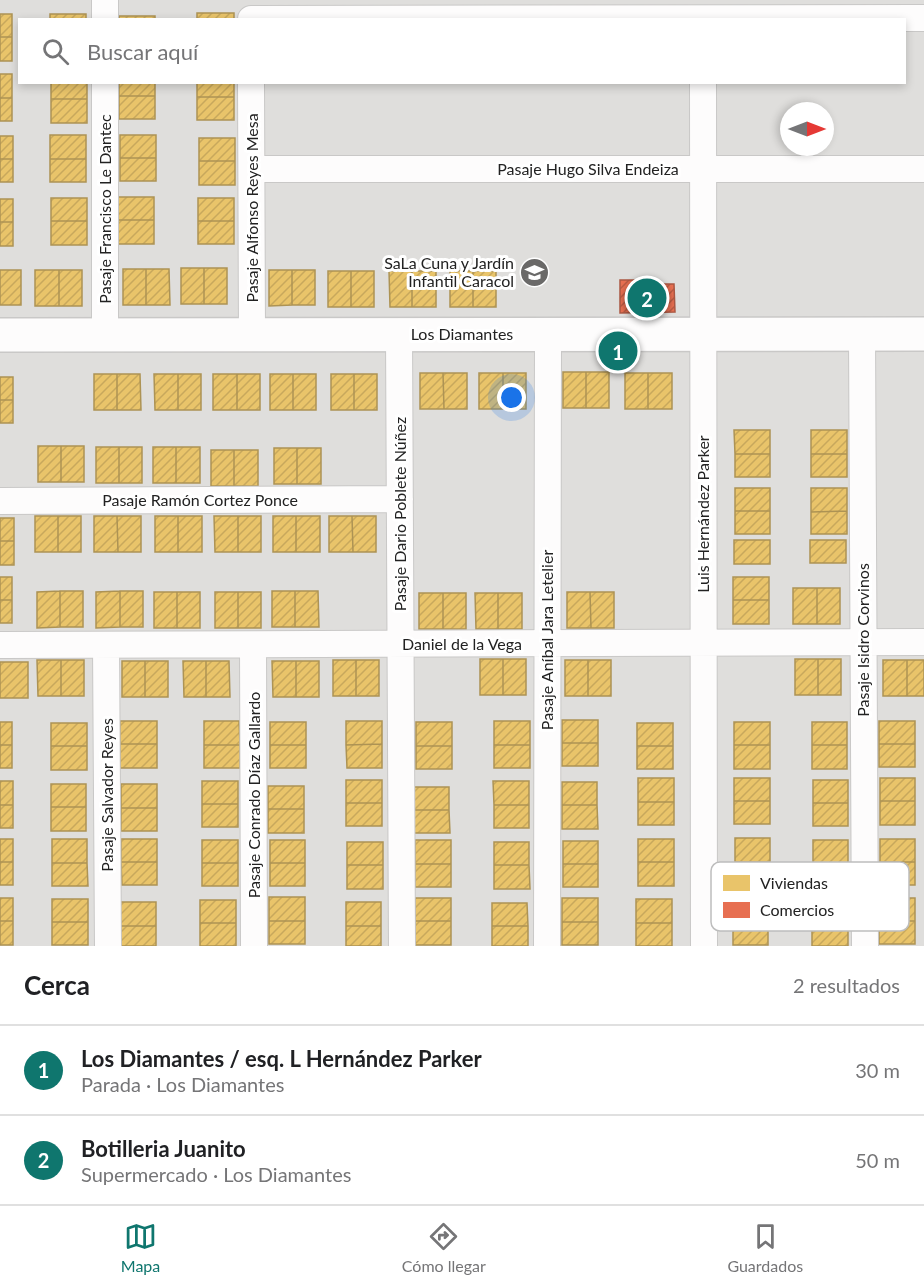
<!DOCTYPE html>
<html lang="es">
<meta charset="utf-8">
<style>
body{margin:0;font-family:Lato,sans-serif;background:#f6f6f6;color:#202124}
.compass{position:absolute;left:780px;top:102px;width:54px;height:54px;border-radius:50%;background:#fff;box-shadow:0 3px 9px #0003;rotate:90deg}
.you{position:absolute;left:512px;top:398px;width:21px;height:21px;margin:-15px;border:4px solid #fff;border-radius:50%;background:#1a73e8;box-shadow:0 0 0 9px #1a73e833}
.badge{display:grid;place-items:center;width:39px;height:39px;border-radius:50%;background:#0f766e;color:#fff;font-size:20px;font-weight:700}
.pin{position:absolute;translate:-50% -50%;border:3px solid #fff;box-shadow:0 2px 6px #0006}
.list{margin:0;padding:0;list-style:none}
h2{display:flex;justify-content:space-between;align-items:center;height:78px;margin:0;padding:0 24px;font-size:26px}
h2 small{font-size:20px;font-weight:400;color:#757577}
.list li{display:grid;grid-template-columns:39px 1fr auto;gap:18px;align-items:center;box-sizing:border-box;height:90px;padding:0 24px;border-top:2px solid #e0e0e0}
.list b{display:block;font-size:22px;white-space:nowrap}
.list p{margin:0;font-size:20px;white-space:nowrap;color:#757577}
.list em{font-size:20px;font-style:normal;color:#757577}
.icon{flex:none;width:33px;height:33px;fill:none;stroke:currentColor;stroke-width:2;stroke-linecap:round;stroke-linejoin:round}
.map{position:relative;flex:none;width:924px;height:946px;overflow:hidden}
.search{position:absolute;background:#fff;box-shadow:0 3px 9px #0003;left:18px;right:18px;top:18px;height:66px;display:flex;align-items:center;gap:15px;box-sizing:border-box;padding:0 21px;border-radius:0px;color:#757577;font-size:22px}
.sheet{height:258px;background:#fff}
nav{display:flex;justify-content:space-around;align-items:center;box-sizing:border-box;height:84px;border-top:2px solid #e0e0e0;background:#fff;font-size:16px;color:#757577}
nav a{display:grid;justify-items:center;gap:3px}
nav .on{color:#0f766e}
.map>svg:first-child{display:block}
.residential{fill:#dfdedc;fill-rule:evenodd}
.homes{fill:url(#homes-hatch);stroke:#ad9354;stroke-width:1.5}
.shops{fill:url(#shops-hatch);stroke:#ac5843;stroke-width:1.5}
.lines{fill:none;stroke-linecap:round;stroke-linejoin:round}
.minor-casing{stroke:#c9c8c7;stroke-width:28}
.tertiary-casing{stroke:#c9c8c7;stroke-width:36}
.minor{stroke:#fdfcfc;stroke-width:26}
.tertiary{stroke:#fdfcfc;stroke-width:33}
.labels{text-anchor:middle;stroke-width:6;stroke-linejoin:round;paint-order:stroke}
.street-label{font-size:16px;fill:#222;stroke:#fff}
.poi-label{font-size:16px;fill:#222;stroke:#fff;text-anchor:end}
.key{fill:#fff;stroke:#bdbdbd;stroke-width:1.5}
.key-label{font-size:16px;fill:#222}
</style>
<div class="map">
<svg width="924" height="946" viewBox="0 0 924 946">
<defs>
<pattern id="homes-hatch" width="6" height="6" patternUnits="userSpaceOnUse" patternTransform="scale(1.5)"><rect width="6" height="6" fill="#e9c46a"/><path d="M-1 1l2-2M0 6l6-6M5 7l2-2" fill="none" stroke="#c8a85c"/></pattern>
<pattern id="shops-hatch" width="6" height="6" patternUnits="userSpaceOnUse" patternTransform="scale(1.5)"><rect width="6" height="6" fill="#e76f51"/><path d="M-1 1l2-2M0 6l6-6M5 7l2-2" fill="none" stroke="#bb5b43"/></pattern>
</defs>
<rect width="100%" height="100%" fill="#f0eeeb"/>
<path class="residential" d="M0,0H924V946H0ZM20,20H904V82H20ZM789,111H825V147H789Z"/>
<path class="homes" d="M197,13H234V20H197Z
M0,14H12V37H0Z
M50,14H86V20H50Z
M119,16H155V20H119Z
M0,37H12V61H0Z
M0,74H12V98H0Z
M51,82H87V99H51Z
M119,82H155V96H119Z
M197,82H234V97H197Z
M119,96H155V119H119Z
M197,97H234V120H197Z
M0,98H12V121H0Z
M51,99H87V123H51Z
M50,135H86V159H50Z
M120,135H156V158H120Z
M0,136H13V159H0Z
M199,138H235V161H199Z
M120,158H156V181H120Z
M0,159H13V182H0Z
M50,159H86V182H50Z
M199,161H235V185H199Z
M118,197H154V220H118Z
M51,198H87V221H51Z
M198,198H234V221H198Z
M0,199H13V222H0Z
M118,220H154V244H118Z
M51,221H87V245H51Z
M198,221H234V244H198Z
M0,222H13V246H0Z
M181,268H204V304H181Z
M204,268H227V304H204Z
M123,269H146V305H123Z
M146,269H169L170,305H146Z
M0,270H21V305H0Z
M35,270H59V306H35Z
M59,270H82V306H59Z
M269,270H292V305L269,306Z
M292,270H315V305H292Z
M328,271H351V307H328Z
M351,271H374V307H351Z
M389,271H412V307H390Z
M412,271H436V307H412Z
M450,271H473V307H450Z
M473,271H496V307H473Z
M563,372H586V408H563Z
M586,372H609V408H586Z
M420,373H443L444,409H420Z
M443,373H467V409H444Z
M479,373H503V409H479Z
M503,373H526V409H503Z
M625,373H648V409H625Z
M648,373H672V409H648Z
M94,374H117V410H94Z
M117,374H140L141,410H117Z
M154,374H178V410H155Z
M178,374H201V410H178Z
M213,374H237V410H213Z
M237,374H260V410H237Z
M270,374H293V410H270Z
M293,374H316V410H293Z
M331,374H354V410H331Z
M354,374H377V410H354Z
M0,377H13V400H0Z
M0,400H13V423H0Z
M734,430H770V454H735Z
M811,430H847V454H811Z
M38,446H61V482H38Z
M61,446H84V482H61Z
M96,447H119V483H96Z
M119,447H142V483H119Z
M153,447H176V483H153Z
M176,447H200V483H176Z
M274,448H297V484H274Z
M297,448H321V484H297Z
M211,450H234V486H211Z
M234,450H258V486H234Z
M735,454H770V477H735Z
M811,454H847V477H811Z
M735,488H770V511H735Z
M811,488H847V511L811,512Z
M735,511H770V534H735Z
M847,511V534H811V512Z
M35,516H58V552H35Z
M58,516H81V552H58Z
M94,516H117L118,552H94Z
M117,516H141V552H118Z
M155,516H178V552H155Z
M178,516H202V552H178Z
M214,516H238V552H215Z
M238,516H261V552H238Z
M273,516H296V552H273Z
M296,516H320V552H296Z
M329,516H352L353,552H329Z
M352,516H376V552H353Z
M0,518H14V541H0Z
M734,540H770V564H734Z
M810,540H846V563H810Z
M0,541H14V565H0Z
M0,577H12V600H0Z
M733,577H769V600H733Z
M793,588H817V624H793Z
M817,588H840V624H817Z
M60,591V627L37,628V592Z
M60,591H83V627H60Z
M120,591V627L96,628V592Z
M120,591H143V627H120Z
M272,591H295V627H272Z
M295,591H318L319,627H295Z
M154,592H177V628H154Z
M177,592H200V628H177Z
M215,592H238V628H215Z
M238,592H261V628H238Z
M567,592H590L591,628H567Z
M590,592H614V628H591Z
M419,593H443V629H419Z
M443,593H466V629H443Z
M475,593H498V629H476Z
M498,593H522V629H498Z
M0,600H12V623H0Z
M733,600H769V624H733Z
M480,659H503V695H480Z
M503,659H526V695H503Z
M795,659H818V695H795Z
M818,659H841V695H818Z
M37,660H61V696H38Z
M61,660H84V696H61Z
M333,660H356V696H333Z
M356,660H379V696H356Z
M565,660H588V696H565Z
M588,660H611V696H588Z
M883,660H907V696H883Z
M907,660H924V696H907Z
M122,661H145V697H122Z
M145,661H168V697H145Z
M183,661H206V697H184Z
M206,661H229L230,697H206Z
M272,661H296V697H273Z
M296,661H319V697H296Z
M0,662H28V698H0Z
M562,720H598V743H562Z
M120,721H157V744H120Z
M204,721H239L240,745H204Z
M346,721H382V744L346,745Z
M494,721H530V745H494Z
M879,721H915V744H879Z
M0,722H12V745H0Z
M270,722H306V745H270Z
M416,722H452V746H416Z
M734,722H770V745H734Z
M812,722H847V745H812Z
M51,723H87V746H51Z
M637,723H673V746H637Z
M562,743H598V766H562Z
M120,744H157V768H120Z
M382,744V768H347L346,745Z
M879,744H915V767H879Z
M0,745H12V768H0Z
M204,745H240V768H204Z
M270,745H306V768H270Z
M494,745H530V768H494Z
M734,745H770V769H734Z
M812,745H847V769H812Z
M51,746H87V770H51Z
M416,746H452V769H416Z
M637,746H673V769H637Z
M638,778H674V802H638Z
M734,778H770V801H734Z
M880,778H915V801H880Z
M346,780H382V803H346Z
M813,780H848V803H813Z
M0,781H13V805H0Z
M202,781H238V804H202Z
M493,781H529V805H494Z
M562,782H597V805H562Z
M51,784H86V807H51Z
M121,784H157V808H121Z
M268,786H304V809H268Z
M414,787H449V810H414Z
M734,801H770V824H734Z
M880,801H915V825H880Z
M638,802H674V825H638Z
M346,803H382V826H346Z
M813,803H848V826H813Z
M202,804H238V827H202Z
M0,805H13V828H0Z
M494,805H529V828H494Z
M562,805H597L598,829H562Z
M51,807H86V831H51Z
M121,808H157V831H121Z
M268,809H304V833H268Z
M414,810H449L450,833H414Z
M735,838H770V862H735Z
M0,839H13V862H0Z
M52,839H87V863H52Z
M121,839H157V862H121Z
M638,839H674V862H638Z
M880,839H915V862H880Z
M202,840H238V863H202Z
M270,840H305V863H270Z
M415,840H451V864H415Z
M813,840H848V863H813Z
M563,841H598V864H563Z
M347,842H383V865H347Z
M494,842H529V865H494Z
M0,862H13V885H0Z
M121,862H157V885H122Z
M638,862H674V886H638Z
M880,862H915V885H880Z
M52,863H87L88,886H52Z
M202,863H238V886H202Z
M270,863H305V886H270Z
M415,864H451V887H415Z
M563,864H598V887H563Z
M347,865H383V889H347Z
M494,865H529L530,889H494Z
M269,897H305V921H269Z
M0,898H13V921H0Z
M415,898H451V921H415Z
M562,898H598V922H562Z
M879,898H915V921H879Z
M52,899H88V922H52Z
M636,899H672V923H636Z
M200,900H236V923H200Z
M120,902H156V926H120Z
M346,902H381V926H346Z
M492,903H527L528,926H492Z
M0,921H13V945H0Z
M269,921H305V944H269Z
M415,921H451V945H415Z
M879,921H915V944H879Z
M52,922H88V945H52Z
M562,922H598V945H562Z
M733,922H768V945H733Z
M812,922H848V946H812Z
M200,923H236V946H200Z
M636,923H672V946H636Z
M120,926H156V946H120Z
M346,926H381V946H346Z
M492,926H528V946H492Z"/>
<path class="shops" d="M620,280H639V284H674L675,312L620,313Z"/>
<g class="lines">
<defs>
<path id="minor" d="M105,0V20
M251,19L924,18
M105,82V335
M251,82L252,334
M703,82L704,946
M252,169H924
M862,333L865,946
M399,334L402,946
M0,501L400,499
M0,645L924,642
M106,645L108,946
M253,645L254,946
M547,946L548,333"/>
<path id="tertiary" d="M0,335L924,334"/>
</defs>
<use href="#minor" class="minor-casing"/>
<use href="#tertiary" class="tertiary-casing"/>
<use href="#minor" class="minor"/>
<use href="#tertiary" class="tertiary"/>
</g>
<defs>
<symbol id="school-disc" viewBox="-11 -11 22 22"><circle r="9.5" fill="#6a6968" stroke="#fff"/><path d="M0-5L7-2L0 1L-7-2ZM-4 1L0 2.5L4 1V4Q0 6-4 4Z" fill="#fff"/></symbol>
</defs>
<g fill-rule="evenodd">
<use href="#school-disc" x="518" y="256" width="33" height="33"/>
</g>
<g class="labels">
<g class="street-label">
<text x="588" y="175">Pasaje Hugo Silva Endeiza</text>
<text transform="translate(252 208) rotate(-90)" y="6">Pasaje Alfonso Reyes Mesa</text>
<text transform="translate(105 209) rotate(-90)" y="6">Pasaje Francisco Le Dantec</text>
<text x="462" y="340">Los Diamantes</text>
<text x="200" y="506">Pasaje Ramón Cortez Ponce</text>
<text transform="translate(400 514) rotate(-90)" y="6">Pasaje Dario Poblete Núñez</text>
<text transform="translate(703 514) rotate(-90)" y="6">Luis Hernández Parker</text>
<text transform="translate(547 640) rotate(-90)" y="6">Pasaje Aníbal Jara Letelier</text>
<text transform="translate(863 640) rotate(-90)" y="6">Pasaje Isidro Corvinos</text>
<text x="462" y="650">Daniel de la Vega</text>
<text transform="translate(107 795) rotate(-90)" y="6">Pasaje Salvador Reyes</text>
<text transform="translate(254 795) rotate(-90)" y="6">Pasaje Conrado Díaz Gallardo</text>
</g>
<g class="poi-label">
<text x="514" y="269">SaLa Cuna y Jardín<tspan x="514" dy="18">Infantil Caracol</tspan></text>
</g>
</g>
<rect x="711" y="862" width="198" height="69" rx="9" class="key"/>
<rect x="723" y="875" width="27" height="16" fill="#e9c46a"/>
<rect x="723" y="902" width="27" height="16" fill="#e76f51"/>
<g class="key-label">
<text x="760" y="889">Viviendas</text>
<text x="760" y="916">Comercios</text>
</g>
</svg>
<svg class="compass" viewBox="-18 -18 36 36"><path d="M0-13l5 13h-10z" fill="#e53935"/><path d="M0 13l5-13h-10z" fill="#757577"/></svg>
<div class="you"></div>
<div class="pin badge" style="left:618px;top:351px">1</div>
<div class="pin badge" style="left:647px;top:298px">2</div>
<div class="search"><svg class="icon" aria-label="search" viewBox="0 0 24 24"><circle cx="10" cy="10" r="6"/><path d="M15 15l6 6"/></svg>Buscar aquí</div>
</div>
<section class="sheet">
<h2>Cerca<small>2 resultados</small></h2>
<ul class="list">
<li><span class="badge">1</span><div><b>Los Diamantes / esq. L Hernández Parker</b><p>Parada · Los Diamantes</p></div><em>30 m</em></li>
<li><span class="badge">2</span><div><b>Botilleria Juanito</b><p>Supermercado · Los Diamantes</p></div><em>50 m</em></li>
</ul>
</section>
<nav>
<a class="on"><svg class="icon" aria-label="map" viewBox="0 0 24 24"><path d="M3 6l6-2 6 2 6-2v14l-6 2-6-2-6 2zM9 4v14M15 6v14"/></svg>Mapa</a>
<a><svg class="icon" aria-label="directions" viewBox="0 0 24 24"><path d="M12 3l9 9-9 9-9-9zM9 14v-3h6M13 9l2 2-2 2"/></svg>Cómo llegar</a>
<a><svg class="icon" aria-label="saved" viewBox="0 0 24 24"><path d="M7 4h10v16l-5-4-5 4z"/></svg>Guardados</a>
</nav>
